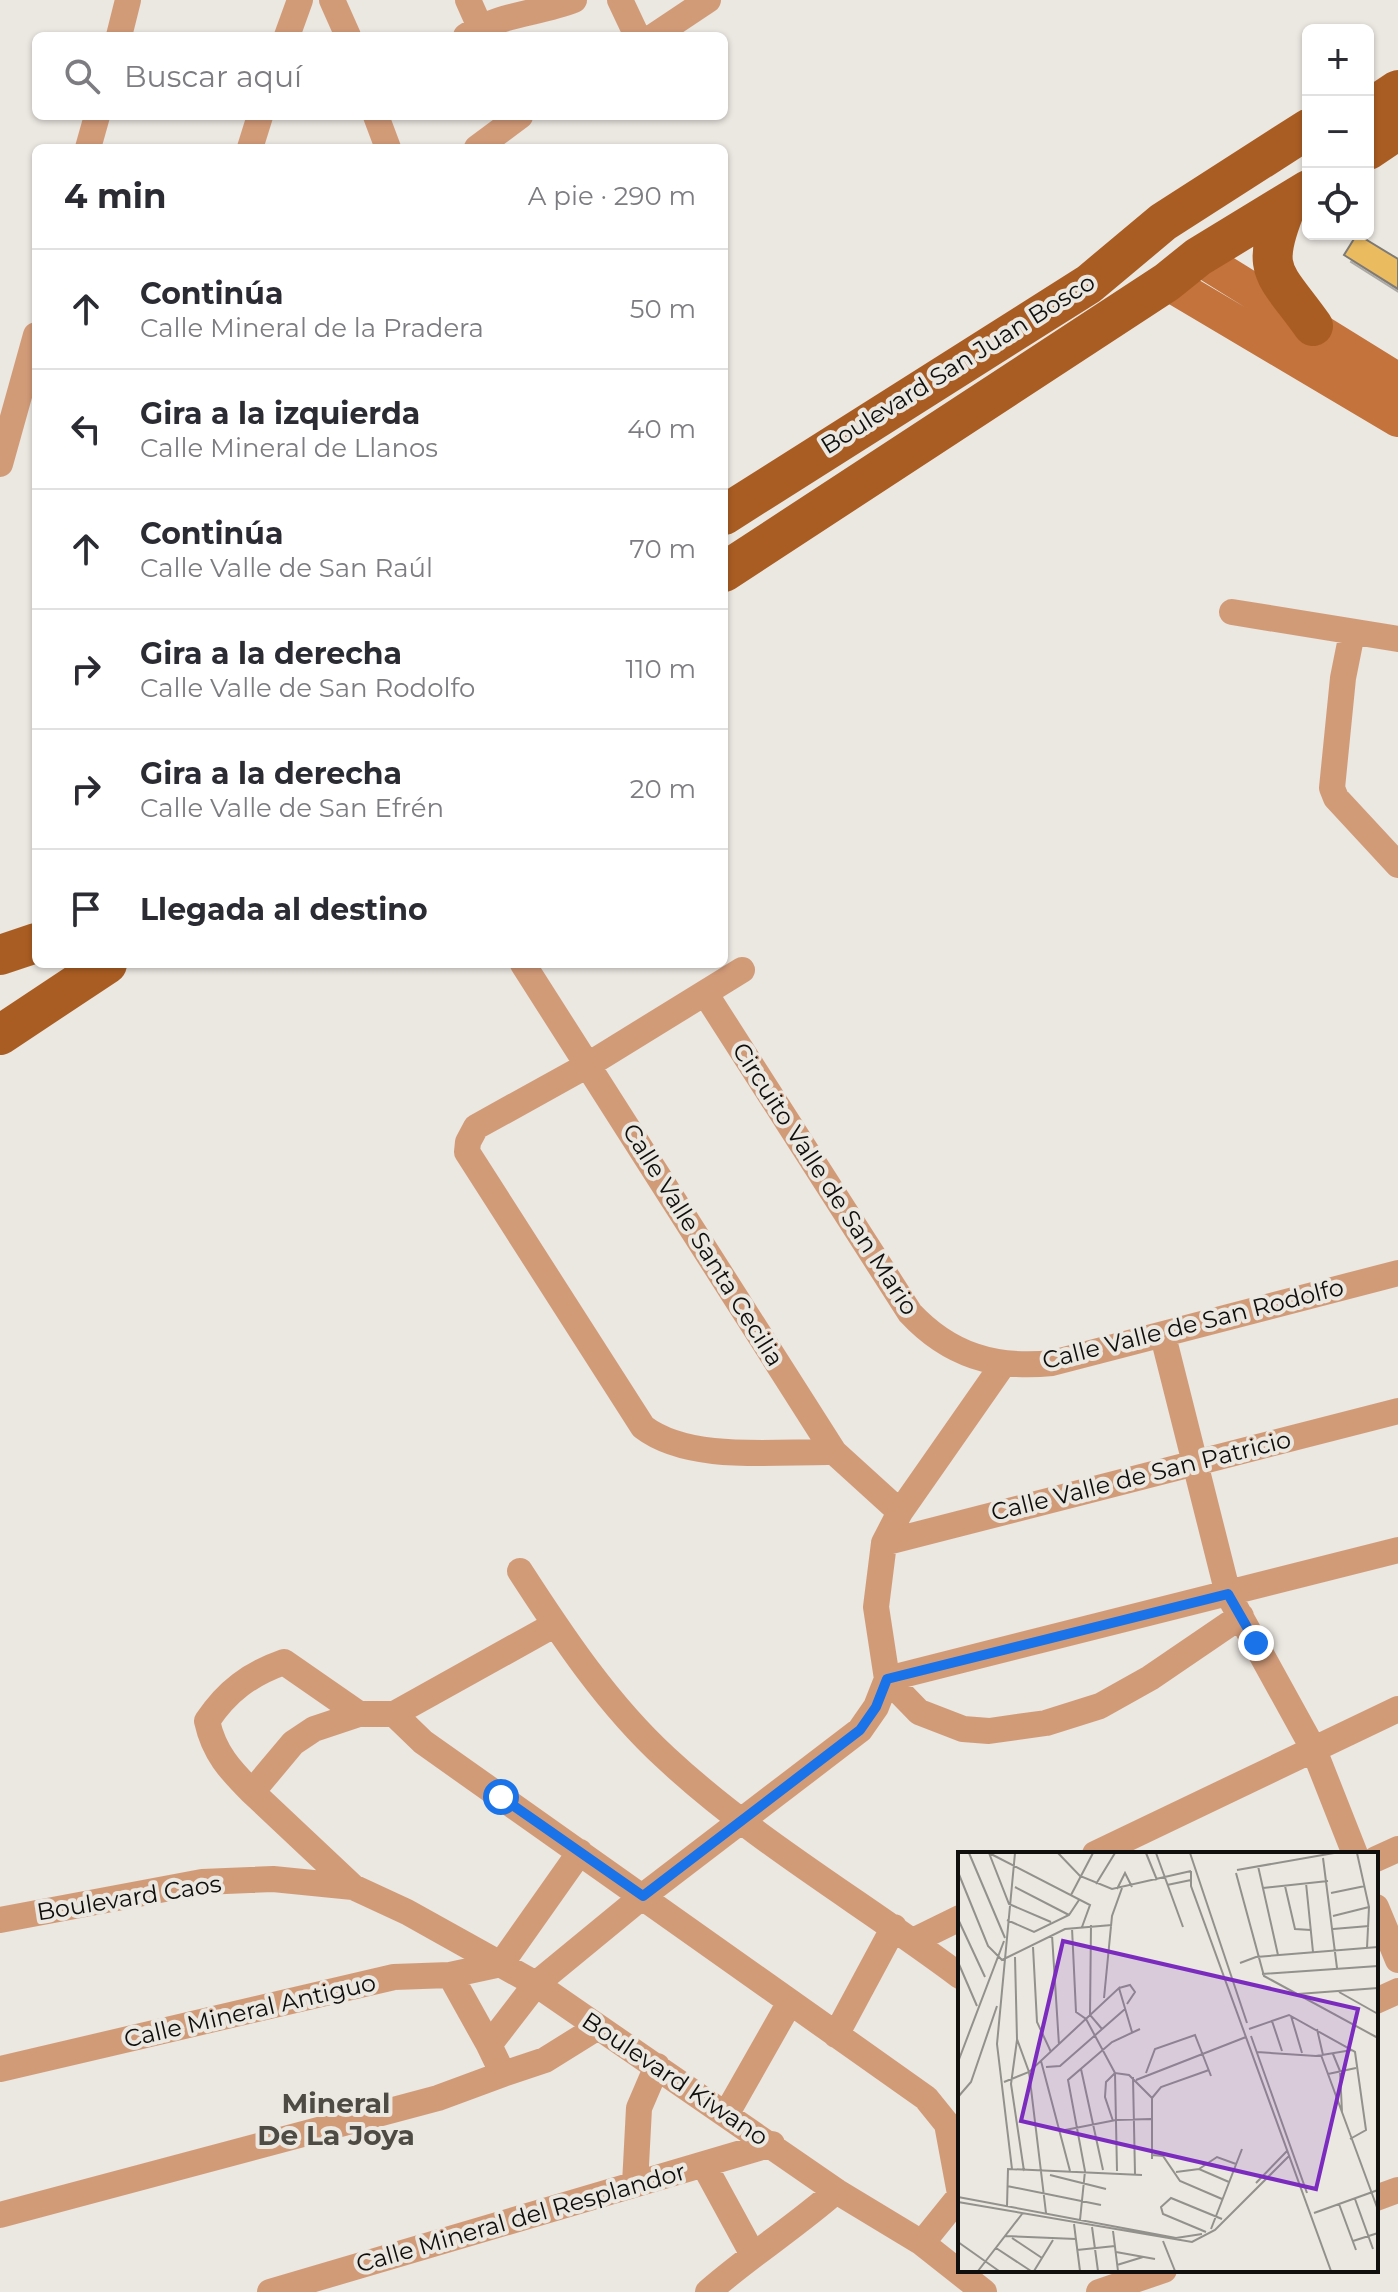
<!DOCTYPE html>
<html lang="es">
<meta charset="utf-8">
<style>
body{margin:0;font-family:Montserrat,sans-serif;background:#f2f2f3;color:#2b2b33}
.controls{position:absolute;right:24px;top:24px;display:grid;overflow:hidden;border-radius:12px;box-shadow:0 2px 6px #0004}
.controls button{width:72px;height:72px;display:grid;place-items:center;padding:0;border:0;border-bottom:2px solid #e1e1e2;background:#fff;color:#2b2b33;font:40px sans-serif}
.stop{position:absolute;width:24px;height:24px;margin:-18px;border:6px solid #1a73e8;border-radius:50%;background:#fff}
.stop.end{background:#1a73e8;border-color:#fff;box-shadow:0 2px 8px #0008}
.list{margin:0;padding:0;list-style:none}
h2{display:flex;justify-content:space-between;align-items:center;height:104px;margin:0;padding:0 32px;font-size:34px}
h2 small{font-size:26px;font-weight:400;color:#7c7c81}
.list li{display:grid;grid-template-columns:52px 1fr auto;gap:24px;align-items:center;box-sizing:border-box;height:120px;padding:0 32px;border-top:2px solid #e1e1e2}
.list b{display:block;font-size:30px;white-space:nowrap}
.list p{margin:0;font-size:26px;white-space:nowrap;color:#7c7c81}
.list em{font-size:26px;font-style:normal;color:#7c7c81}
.icon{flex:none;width:44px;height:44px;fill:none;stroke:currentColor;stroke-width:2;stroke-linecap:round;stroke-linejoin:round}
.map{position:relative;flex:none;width:1398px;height:2292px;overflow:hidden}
.search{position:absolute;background:#fff;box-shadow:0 2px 6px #0004;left:32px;top:32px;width:696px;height:88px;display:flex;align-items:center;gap:20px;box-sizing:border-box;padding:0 28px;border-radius:12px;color:#7c7c81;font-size:30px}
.panel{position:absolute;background:#fff;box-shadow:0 2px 6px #0004;left:32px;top:144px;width:696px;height:824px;border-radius:12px}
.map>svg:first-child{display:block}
.building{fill:#ebbb61;stroke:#7e7a75;stroke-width:2;filter:url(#shadow)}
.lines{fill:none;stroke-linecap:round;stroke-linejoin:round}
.street{stroke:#d29b78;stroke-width:26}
.secondary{stroke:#c3733b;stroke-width:36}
.primary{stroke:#aa5d22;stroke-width:40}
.route{stroke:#1a73e8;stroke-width:10}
.labels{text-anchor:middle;stroke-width:8;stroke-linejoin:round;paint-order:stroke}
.street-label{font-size:24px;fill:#100f0d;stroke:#ebe7e1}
.quarter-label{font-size:28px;font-weight:bold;fill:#4e4b45;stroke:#ebe7e1}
.inset-road{fill:none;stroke:#93918c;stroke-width:2}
.view{fill:#7b2cbf;fill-opacity:0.15;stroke:#7b2cbf;stroke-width:4}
.inset-edge{fill:none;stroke:#100f0d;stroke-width:4}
</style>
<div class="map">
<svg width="1398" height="2292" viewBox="0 0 1398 2292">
<defs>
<filter id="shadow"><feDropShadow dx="7" dy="7" stdDeviation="0" flood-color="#0004"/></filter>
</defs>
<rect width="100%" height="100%" fill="#ebe7e1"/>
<path class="building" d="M1357,234L1398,259V289L1344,255Z"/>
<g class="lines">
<path class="street" d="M332,0L348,36
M468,0L484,36
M620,0L637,36
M119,36L128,0
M287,36L300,0
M466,36C497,14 539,14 574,0
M654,36L708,0
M376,116L388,148
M88,148L97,116
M250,148L260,116
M477,148L520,116
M0,464L36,335
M1232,612L1398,639
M1352,633L1343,678L1332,788L1336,798L1398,865
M523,964L834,1452L900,1512
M742,970L588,1065L476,1127L468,1142L467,1152L643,1427C690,1463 777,1451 834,1452
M705,993L910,1313C949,1355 995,1369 1052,1363L1398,1273
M1163,1336L1228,1594L1314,1750L1355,1854
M1004,1363L900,1512L884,1543L876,1607L887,1679L919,1712L963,1729L989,1731L1046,1723L1100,1706L1150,1678L1241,1616
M884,1543L1398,1411
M520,1571C562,1636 608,1705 666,1758C755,1841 863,1903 960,1976
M887,1679L1398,1550
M394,1714L423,1742L926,2098L947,2124L960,2194
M252,1792C230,1770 214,1753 207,1721C227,1691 250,1674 284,1662L359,1714
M1095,1854L1398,1709
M1376,1859L1398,1849
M353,1887L252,1792L293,1743L314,1729L359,1714H394L554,1625
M1376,1907L1398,1960
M0,1920L202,1882L273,1879L353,1887L407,1912L536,1984L836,2191L922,2243L984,2292
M913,1941L960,1918
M450,1975L489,2045
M1376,2001L1398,1991
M836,2035L894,1927
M0,2069L394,1977L450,1975L501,1964L580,1852
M503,2074L545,2060L598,2027
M727,2113L790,2002
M704,2165L752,2253
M635,2184L639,2108L657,2066
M1376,2198L1398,2190
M0,2215L438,2098L503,2074L489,2045L536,1984L643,1896L860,1730L876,1707L887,1679
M922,2243L960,2196
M270,2292L772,2144
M708,2292C749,2256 795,2227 836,2191
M1099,2292L1164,2270"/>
<path class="secondary" d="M1198,257L1398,381
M1167,282L1398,419"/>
<path class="primary" d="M1368,110L1398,90
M1368,150L1398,130
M1287,204C1259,273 1274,271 1313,326
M724,515L1089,284L1163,222L1308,129
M724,572L1167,282L1198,257L1308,190
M0,955L36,943
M0,1035L107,964"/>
</g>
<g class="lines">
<path class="route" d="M501,1797L643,1896L860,1730L876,1707L887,1679L1228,1594L1256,1643"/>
</g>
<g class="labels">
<g class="street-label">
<text transform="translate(958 364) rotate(-32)" y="8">Boulevard San Juan Bosco</text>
<text transform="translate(825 1179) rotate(57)" y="8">Circuito Valle de San Mario</text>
<text transform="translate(703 1245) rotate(58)" y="8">Calle Valle Santa Cecilia</text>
<text transform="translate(1193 1324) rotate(-14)" y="8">Calle Valle de San Rodolfo</text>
<text transform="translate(1141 1476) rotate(-14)" y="8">Calle Valle de San Patricio</text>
<text transform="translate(129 1898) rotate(-9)" y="8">Boulevard Caos</text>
<text transform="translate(250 2011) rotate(-13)" y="8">Calle Mineral Antiguo</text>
<text transform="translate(675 2079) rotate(34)" y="8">Boulevard Kiwano</text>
<text transform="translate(521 2218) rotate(-16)" y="8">Calle Mineral del Resplandor</text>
</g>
<g class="quarter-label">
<text x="336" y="2113">Mineral<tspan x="336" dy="32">De La Joya</tspan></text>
</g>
</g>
<g transform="translate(958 1852)">
<rect width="420" height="420" fill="#ebe7e1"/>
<path class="inset-road" d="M11,1L47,86M31,1L132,53L124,75M31,1L51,52L93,70M100,1L122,24L154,37L233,19M188,1L199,28M198,1L225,75M232,1L289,171M399,1L411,55L409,96M365,6L379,116M300,14L320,103M279,18L376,1M233,19V34L373,419M0,20L30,94L44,108L107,77L154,73M278,21L306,124L420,186M348,31L355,100M138,32L157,1M209,33L233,28M327,34L337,77L353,78M57,35L111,63M305,36L370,29M159,37L167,21L174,35M373,41L407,34M113,43L135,1M375,64L411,55M0,67L27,125M49,68L76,80L111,63L121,48M133,73L132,163L144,177M114,76L118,160L128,167L157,221M375,77L411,74M94,83L101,193M75,95L79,170L93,200M57,105L59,187L71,220L88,361M0,110L19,154M282,111L298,105L420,95M304,122L420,114M161,136L172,133L177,140L169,152M381,140L420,162M340,142L420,136M146,146L154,64L164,36M333,164L344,201M314,169L324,199M291,177L331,163L397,200L408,278L392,287M359,177L365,203M293,184L349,341M59,188L53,232L66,319M299,200L358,204L394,198M375,202L382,219L384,260M363,203L420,358M83,209L112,319M0,210L46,89M88,215L102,214L167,157M123,217L145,318M157,221L159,319M188,221L197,197L237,183L253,224M370,222L398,216M175,225L177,322M178,228L288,185M46,230L71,220L161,136L174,180M0,245L13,230L39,154M194,246L203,235L251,218M155,269L147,245L148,230L157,221L171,223L194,246V307M102,279L158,268L193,267M194,303L205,304L222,329L264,347M54,317L39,192L57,1M241,317L259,305L278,312M218,320L241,317L271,330M92,323L148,337M298,331L329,299M49,334L143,353M0,345L218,386L244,382M397,347L415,397M0,350L234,390L257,378L331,304M381,352L398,398M49,354L50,317L184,323M356,361L420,338M122,368L127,319L110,228L154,190L182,177M116,372L122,419M134,375L140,419M253,377L284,297M155,379L160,419M248,380L205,362L203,355L213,346L264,367M47,384L118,387M54,386L84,406M205,389L217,419M395,389L420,381M0,390L41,419M38,396L73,419M119,398L157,394M158,400L197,407M159,413L185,405M20,419L64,362M76,419L95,388"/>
<path class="view" d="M105,89L400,157L358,337L63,269Z"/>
<rect width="420" height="420" class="inset-edge"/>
</g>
</svg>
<div class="controls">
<button>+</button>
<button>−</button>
<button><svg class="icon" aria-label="locate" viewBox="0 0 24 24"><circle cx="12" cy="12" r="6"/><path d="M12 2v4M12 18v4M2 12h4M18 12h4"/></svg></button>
</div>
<div class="stop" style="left:501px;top:1797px"></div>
<div class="stop end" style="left:1256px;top:1643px"></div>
<div class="search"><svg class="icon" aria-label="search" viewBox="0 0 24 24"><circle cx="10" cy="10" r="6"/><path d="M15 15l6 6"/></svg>Buscar aquí</div>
<section class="panel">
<h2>4 min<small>A pie · 290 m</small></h2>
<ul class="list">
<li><svg class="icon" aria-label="ahead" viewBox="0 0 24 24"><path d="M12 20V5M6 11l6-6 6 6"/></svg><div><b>Continúa</b><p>Calle Mineral de la Pradera</p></div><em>50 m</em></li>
<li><svg class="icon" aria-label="left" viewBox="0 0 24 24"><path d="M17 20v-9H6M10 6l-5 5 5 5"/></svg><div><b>Gira a la izquierda</b><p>Calle Mineral de Llanos</p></div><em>40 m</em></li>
<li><svg class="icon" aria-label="ahead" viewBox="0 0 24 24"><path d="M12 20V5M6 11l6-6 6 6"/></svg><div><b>Continúa</b><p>Calle Valle de San Raúl</p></div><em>70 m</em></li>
<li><svg class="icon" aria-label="right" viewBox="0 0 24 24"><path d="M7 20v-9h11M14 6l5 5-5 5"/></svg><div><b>Gira a la derecha</b><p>Calle Valle de San Rodolfo</p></div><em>110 m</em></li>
<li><svg class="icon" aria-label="right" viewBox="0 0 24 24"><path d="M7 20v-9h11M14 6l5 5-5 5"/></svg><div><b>Gira a la derecha</b><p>Calle Valle de San Efrén</p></div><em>20 m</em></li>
<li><svg class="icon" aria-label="arrive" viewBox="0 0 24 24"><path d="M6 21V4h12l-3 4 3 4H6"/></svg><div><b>Llegada al destino</b></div></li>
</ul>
</section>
</div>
